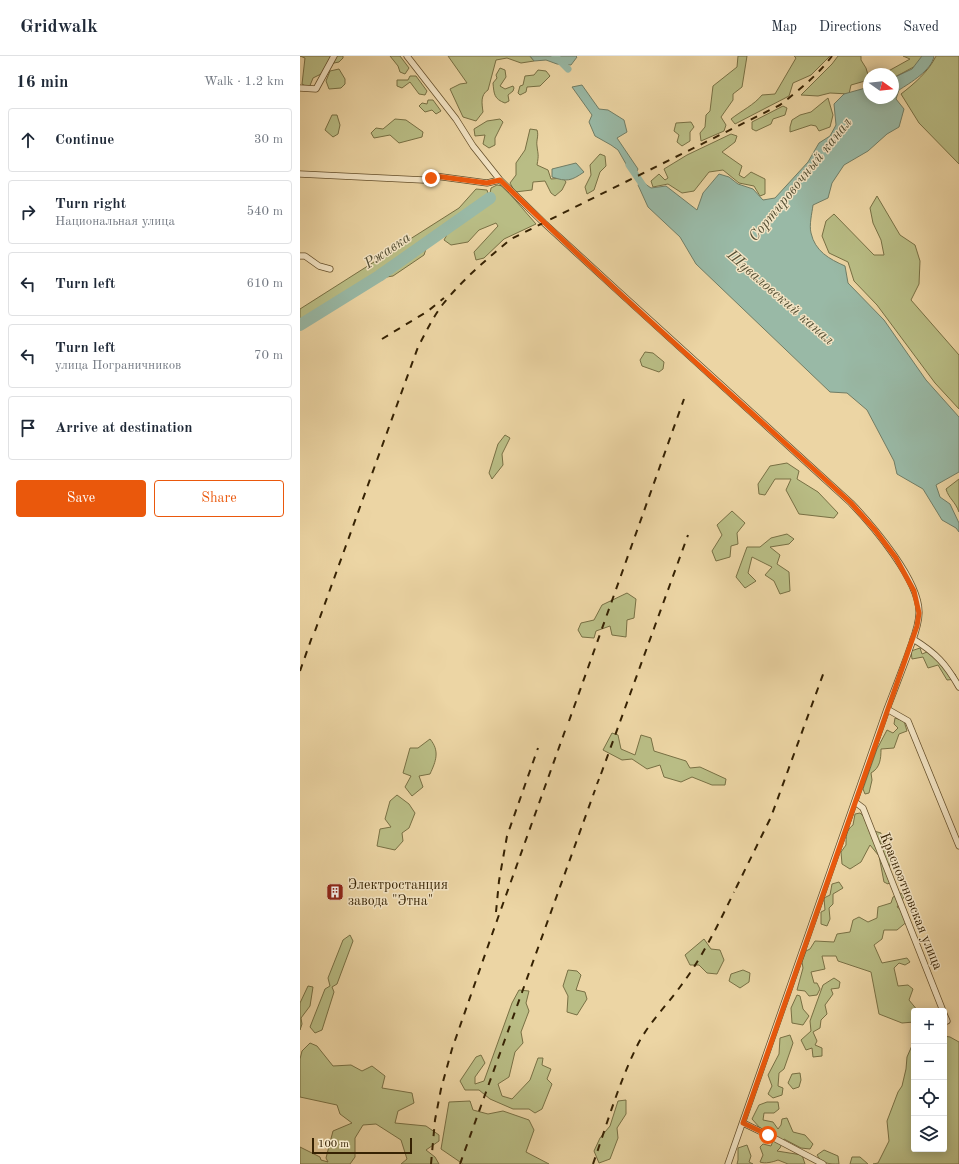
<!DOCTYPE html>
<meta charset="utf-8">
<style>
body{margin:0;font-family:"Old Standard TT",serif;background:#f6f6f7;color:#1f2937}
.controls{position:absolute;right:12px;bottom:12px;display:grid;overflow:hidden;border-radius:4px;box-shadow:0 2px 10px #0003}
.controls button{width:36px;height:36px;display:grid;place-items:center;padding:0;border:0;border-bottom:1px solid #e0e1e3;background:#fff;color:#1f2937;font:20px sans-serif}
.compass{position:absolute;left:563px;top:12px;width:36px;height:36px;border-radius:50%;background:#fff;box-shadow:0 2px 10px #0003;rotate:105deg}
.scale{position:absolute;left:12px;bottom:10px;width:100px;box-sizing:border-box;padding-left:4px;border:2px solid #362203;border-top:0;font-size:11px;line-height:14px;white-space:nowrap;color:#362203;-webkit-text-stroke:3px #f3e4c4;paint-order:stroke}
.stop{position:absolute;width:12px;height:12px;margin:-9px;border:3px solid #ea580c;border-radius:50%;background:#fff}
.stop.end{background:#ea580c;border-color:#fff;box-shadow:0 1px 4px #0008}
.list{margin:0;padding:0;list-style:none}
h2{display:flex;justify-content:space-between;align-items:center;height:52px;margin:0;padding:0 16px;font-size:17px}
h2 small{font-size:13px;font-weight:400;color:#747a83}
.list li{display:grid;grid-template-columns:26px 1fr auto;gap:12px;align-items:center;box-sizing:border-box;height:64px;margin:0 8px 8px;padding:0 8px;border:1px solid #e0e1e3;border-radius:4px}
.list b{display:block;font-size:15px;white-space:nowrap}
.list p{margin:0;font-size:13px;white-space:nowrap;color:#747a83}
.list em{font-size:13px;font-style:normal;color:#747a83}
.actions{display:flex;gap:8px;padding:12px 16px}
.actions a{flex:1;padding:9px 0;border:1px solid #ea580c;border-radius:4px;text-align:center;font-size:14px;color:#ea580c}
.actions .main{background:#ea580c;color:#fff}
.icon{flex:none;width:22px;height:22px;fill:none;stroke:currentColor;stroke-width:2;stroke-linecap:round;stroke-linejoin:round}
.map{position:relative;flex:none;width:659px;height:1108px;overflow:hidden}
header{display:flex;align-items:center;gap:24px;box-sizing:border-box;height:56px;padding:0 20px;background:#fff;border-bottom:1px solid #e0e1e3}
header strong{font-size:19px}
nav{display:flex;gap:22px;margin-inline-start:auto;font-size:14px}
main{display:flex}
aside{flex:1;background:#fff}
.map>svg:first-child{display:block}
.green{fill:#b9bd85;stroke:#787044}
.water{fill:#99b9a6;stroke:#717d65}
.lines{fill:none;stroke-linecap:round;stroke-linejoin:round}
.canal{stroke:#99b9a6;stroke-width:7}
.river{stroke:#99b9a6;stroke-width:12}
.street-casing{stroke:#644f2b;stroke-width:7}
.street{stroke:#f3e4c4;stroke-width:5.5}
.rail{stroke:#362203;stroke-width:2;stroke-dasharray:7 7;stroke-linecap:butt}
.route{stroke:#ea580c;stroke-width:5}
.labels{text-anchor:middle;stroke-width:3;stroke-linejoin:round;paint-order:stroke}
.poi-label{font-size:14px;fill:#362203;stroke:#f3e4c4;text-anchor:start}
.street-label{font-size:14px;fill:#362203;stroke:#f3e4c4}
.water-label{font-size:15px;font-style:italic;fill:#544f34;stroke:#f3e4c4}
</style>
<header>
<strong>Gridwalk</strong>
<nav><a>Map</a><a>Directions</a><a>Saved</a></nav>
</header>
<main>
<aside>
<h2>16 min<small>Walk · 1.2 km</small></h2>
<ul class="list">
<li><svg class="icon" aria-label="ahead" viewBox="0 0 24 24"><path d="M12 20V5M6 11l6-6 6 6"/></svg><div><b>Continue</b></div><em>30 m</em></li>
<li><svg class="icon" aria-label="right" viewBox="0 0 24 24"><path d="M7 20v-9h11M14 6l5 5-5 5"/></svg><div><b>Turn right</b><p>Национальная улица</p></div><em>540 m</em></li>
<li><svg class="icon" aria-label="left" viewBox="0 0 24 24"><path d="M17 20v-9H6M10 6l-5 5 5 5"/></svg><div><b>Turn left</b></div><em>610 m</em></li>
<li><svg class="icon" aria-label="left" viewBox="0 0 24 24"><path d="M17 20v-9H6M10 6l-5 5 5 5"/></svg><div><b>Turn left</b><p>улица Пограничников</p></div><em>70 m</em></li>
<li><svg class="icon" aria-label="arrive" viewBox="0 0 24 24"><path d="M6 21V4h12l-3 4 3 4H6"/></svg><div><b>Arrive at destination</b></div></li>
</ul>
<div class="actions"><a class="main">Save</a><a>Share</a></div>
</aside>
<div class="map">
<svg width="659" height="1108" viewBox="0 0 659 1108">
<rect width="100%" height="100%" fill="#ecd5a4"/>
<filter id="stains"><feTurbulence type="fractalNoise" baseFrequency=".005" numOctaves="4"/><feColorMatrix values="0 0 0 0 .2 0 0 0 0 .09 0 0 0 0 .02 0 0 0 .5 -.17"/></filter>
<radialGradient id="worn" r=".72"><stop offset=".6" stop-color="#630" stop-opacity="0"/><stop offset="1" stop-color="#630" stop-opacity=".3"/></radialGradient>
<path class="green" d="M0,0H43V2L39,6L29,8L23,17L13,22L9,32L2,28L5,2Z
M90,0H100L109,12L105,18L100,16L98,10Z
M148,0H230L234,5L221,7L207,2L196,4L188,34C180,39 182,48 183,56L176,65L163,61L150,33L160,28L167,27Z
M438,0H447L442,31L433,38V44L421,61L426,69L424,75L401,85L400,77L405,71L406,59L410,55L413,30L437,11Z
M494,0H530L511,19L493,27L489,40L435,68L431,63C441,55 454,49 462,39L475,38L496,2Z
M538,0H561V4L566,12L569,22L565,25L551,29L549,38L530,37L518,40L501,39L532,8Z
M603,0H627L623,6L593,22V18H583L610,3Z
M636,0H659V108L619,67L601,38C614,28 629,15 636,0Z
M200,12L205,14L206,21L200,30L205,33L213,30L214,32L213,35L208,39L209,45L205,47C194,43 194,38 193,27L197,22L196,19Z
M39,13L45,23V28L41,32L29,33L26,25L30,15Z
M238,14L246,15L250,20L240,30L227,31L226,36L220,39L218,37L220,30L223,29L225,20L234,19Z
M110,20H116L127,35L125,39L119,38L110,26L102,32L97,30V24H108Z
M528,42L533,59L530,71L519,75L516,70L511,69L490,76V71L492,64L500,59L511,56Z
M128,44H133L141,55L136,58L132,54L125,56L119,50L122,47L127,48Z
M483,50L487,52L485,59L473,63L471,68L456,75L452,73V66Z
M32,59H37L40,69L38,78L33,81L25,74Z
M95,63L106,64L123,76L122,81L99,87L90,79L74,82L71,77L76,72L83,73Z
M200,63L203,66L195,82V89L189,92L183,88L185,79L175,80L174,73L187,65Z
M391,66L394,71L390,76V85L382,90L377,86L379,79L374,75L376,67Z
M230,73L237,74C239,80 236,84 237,90C238,99 239,98 237,109L248,114L251,123L263,122L266,126L262,134L255,140L251,137L245,125L233,126L232,134L215,136L210,127L216,119V107L225,94Z
M431,78L437,80L435,86L422,96L442,110L439,119L444,122L451,116L465,123V138L460,140L454,130L439,127L423,114L409,116L394,135L382,137L368,128L353,131L351,125L359,118L365,124L368,122L364,113L387,99Z
M300,98L305,100L306,110L300,116L294,134L287,138L285,131L291,119L290,109Z
M197,129L203,130L236,168L204,183L184,202L176,204L174,196L198,170L196,167L179,174L168,186L151,189L144,184L149,175L188,149L191,132Z
M176,133L187,134L189,141L185,149L128,187L124,199L93,220L73,223L0,269V253L159,152Z
M577,140L600,179L615,189L620,205L619,228L611,244L659,299V353L635,327L577,249L554,225L548,206L529,197L522,180L526,165L534,158L574,199H584L581,184L573,167L570,152Z
M345,296L353,297L364,306L363,313L359,316L342,310L340,304Z
M205,379L210,382L202,398L203,409L192,423L189,417L198,388Z
M487,407L499,415L497,423L518,436L538,457L534,462L499,458L486,434L491,423H475L465,439L459,438L458,428L470,410Z
M659,423V456C655,445 649,443 646,433Z
M432,455L445,467L437,477L438,488L431,490L430,501L416,505L412,495L422,479L417,469Z
M487,478L494,483L489,488L470,491L480,499L477,508L489,516L490,535L480,538L474,525L465,519L472,511L452,501L448,517L456,525L445,532L436,521L447,491H460L471,482Z
M327,537L336,543L334,562L327,564L326,581L312,579L310,570L296,575L294,582L282,581L278,574L281,567L294,564L302,549Z
M620,592L622,598L632,594L648,615L655,618L657,623L647,624L638,609L628,612L623,601L612,603L611,595Z
M595,662L604,665L607,675L599,678L594,692L581,693C581,703 580,712 571,717L572,724L569,737L565,738L563,733L577,693L587,674L593,677L598,672L594,668Z
M312,677L318,679L321,693L335,699L341,679L351,682L354,695L386,705L390,712L400,711L426,723L425,729H412L392,721L381,726L364,721L360,709L347,713L332,703L322,704L303,694Z
M130,683C140,695 136,705 130,718L119,720L123,731L112,740L105,731L111,720L103,717L110,692H118Z
M97,739L109,748L115,757L109,772L102,777L103,785L95,794L77,790L80,773L91,771L85,763L90,745Z
M560,757L572,768L574,775L581,777V787L589,794L592,804L589,811L593,823L588,828L584,826L579,800L570,789L561,806L550,813L542,808L541,796L546,789C546,781 546,774 553,769L555,758Z
M539,826L543,832L533,838V848L529,852L530,863L527,870L521,868V856L525,854L524,842L530,839L532,828Z
M601,837L604,841L597,851L607,858L609,864L597,874H584L582,883L574,889L582,907L607,902L610,906L605,909L599,907L594,912L598,930L608,929L613,933L609,944L618,955H614V966L602,967L579,958L571,916L538,905L536,900H522L525,913L511,916L514,927H517L520,933L517,939L509,940L505,935L497,934L503,912L502,906L506,895L510,893L515,885L534,886L537,878L550,876L553,864L559,861L568,866L577,862L578,851L591,847L593,841Z
M50,879L53,885L37,928L32,931L34,936L22,974L15,977L10,971L25,933L30,930L28,922L43,884Z
M404,883L411,893L420,894L424,904L417,918L407,917L399,909H390L385,899Z
M268,914L277,915L281,919L276,934L285,936L287,943L277,959L267,956L268,940L263,930Z
M443,914L450,917L449,926L440,932L429,925L431,918Z
M534,922L540,926L539,932L531,933L533,938L525,949L527,958L521,964L520,972L513,976L517,985L515,989L522,992V1000L513,1001L512,992L506,994L501,984L511,975L510,965L523,929Z
M8,930L13,931L10,950L1,962L2,968L0,974V947Z
M219,934L229,935L226,947L229,955L221,976L223,987L215,996L209,1021L198,1028L202,1040L212,1043L230,1024L238,1002H243L242,1009L251,1013L247,1023L252,1028L242,1053L235,1057L229,1053H213L190,1043L179,1034H165L160,1025L176,1001L181,999L185,1007L175,1021V1028L184,1025L212,947Z
M497,939L500,940L503,953L509,960L503,969L492,967L491,952Z
M490,979L493,987L484,1013L479,1017L478,1030L483,1032L482,1039L473,1042L468,1038L472,1030L468,1019L479,998L480,982Z
M644,980L650,981L659,986V1108H573L578,1107L589,1085L587,1065L598,1036L602,1030L606,1013L607,1001L614,985V1093H644Z
M10,987L17,990L33,1010L51,1009L62,1015L72,1010L85,1020L82,1032L112,1037L114,1047L98,1055L95,1067L126,1070L139,1079V1085L126,1094L135,1101L139,1108H101L107,1103L101,1084L76,1068L63,1069L55,1082V1101L50,1108H0V1091L20,1101L21,1104L28,1106L26,1102L33,1075L52,1067L40,1058L37,1049L0,1041V1003L2,995Z
M500,1017L501,1024L499,1031L493,1033L488,1027L492,1018Z
M326,1044V1058L317,1072L318,1082L310,1103L299,1107L294,1095L300,1082L310,1070L318,1045Z
M170,1045L173,1054L188,1058L203,1055L229,1064L234,1074L226,1096L249,1108H163L141,1093L149,1046Z
M467,1046H478L479,1053L474,1057H464L463,1064L473,1066L478,1073L481,1069L482,1063L487,1062L493,1076L505,1079L513,1088L510,1093L501,1092L484,1083L480,1092L477,1095L502,1099L505,1108H488L478,1104C473,1106 465,1108 460,1106L463,1099L460,1091L463,1088L471,1090L475,1080L469,1075L460,1072L452,1063L459,1049Z
M447,1089L451,1100L449,1106L453,1108H437L438,1104V1092Z
M524,1094L538,1100L539,1108C529,1108 522,1108 517,1099Z
M552,1101H560L568,1108H550Z"/>
<path class="water" d="M230,0H276L277,1L271,9L257,8L246,4L234,5Z
M622,0H634C632,14 610,27 599,34L596,43L604,53L599,71L587,78L568,95L544,109L532,127L528,142L513,149C512,157 509,169 511,177C515,195 529,203 545,210L548,227L584,264L626,324L659,361V416L636,429L640,441L650,448L659,467V476L656,472L642,464L623,433L597,418L594,405L567,354L547,337L530,336L396,208L380,181L348,151L338,129L341,125L351,132L366,130L397,154L403,137L419,118L429,121L438,128L453,133L463,144L475,142L508,106L519,87L530,80L536,69L534,48L544,38L569,31V42H593V22L612,13Z
M282,29L299,53L308,54L324,64L327,76L317,82L338,113L336,117L330,115L318,94L311,89L295,80L289,66L292,59L272,31Z
M276,107L284,116C271,125 267,126 252,121V113Z"/>
<g class="lines">
<path class="canal" d="M255,0L268,13
M329,109L346,134"/>
<path class="river" d="M0,269L79,220L190,142"/>
<defs>
<path id="street" d="M107,0L156,63L173,90L200,124L244,167L317,234L551,447C573,470 620,525 619,557C619,571 612,585 608,598C601,617 594,635 587,653L428,1108
M0,32L16,33L34,0
M0,118L123,124L135,120L187,127L200,124
M0,200H5L19,210L30,213
M613,583C636,597 646,608 659,631
M587,653L608,665L659,790
M555,746L563,752L643,955
M644,958L647,965
M443,1067L468,1079L523,1108"/>
</defs>
<use href="#street" class="street-casing"/>
<use href="#street" class="street"/>
<path class="rail" d="M82,283L128,255L144,242
M15,575L118,291C126,276 133,261 143,248C163,223 187,203 211,183L480,49C499,34 518,19 532,0
M0,615L12,581
M269,665L384,343
M301,718L388,479
M297,728L299,723
M436,832L471,761L525,613
M196,856L199,825L207,780L238,692
M131,1108L135,1064L141,1033L152,993L195,870L266,672
M160,1108L295,734
M293,1108C307,1068 319,1026 338,988C349,967 366,950 380,931C402,902 418,869 434,836"/>
</g>
<g class="lines">
<path class="route" d="M131,122L135,120L187,127L200,124C314,235 434,340 551,447L575,474L596,502L614,535L619,557L617,570L443,1067L468,1079"/>
</g>
<defs>
<symbol id="building-square" viewBox="-11 -11 22 22"><rect x="-9" y="-9" width="18" height="18" rx="4" fill="#8f2418" stroke="#f3e4c4"/><path d="M-4-6H4V6H1V3H-1V6H-4ZM-2.5-4.3h1.7v1.8h-1.7ZM.8-4.3h1.7v1.8H.8ZM-2.5-1h1.7V.8h-1.7ZM.8-1h1.7V.8H.8Z" fill="#fff"/></symbol>
</defs>
<g fill-rule="evenodd">
<use href="#building-square" x="25" y="826" width="20" height="20"/>
</g>
<g class="labels">
<g class="poi-label">
<text x="48" y="833">Электростанция<tspan x="48" dy="16">завода "Этна"</tspan></text>
</g>
<g class="street-label">
<text transform="translate(612 845) rotate(68)" y="5">Красноэтновская улица</text>
</g>
<g class="water-label">
<text transform="translate(500 123) rotate(-51)" y="5">Сортировочный канал</text>
<text transform="translate(87 194) rotate(-34)" y="5">Ржавка</text>
<text transform="translate(481 241) rotate(41)" y="5">Шуваловский канал</text>
</g>
</g>
<rect width="100%" height="100%" filter="url(#stains)"/>
<rect width="100%" height="100%" fill="url(#worn)"/>
</svg>
<div class="controls">
<button>+</button>
<button>−</button>
<button><svg class="icon" aria-label="locate" viewBox="0 0 24 24"><circle cx="12" cy="12" r="6"/><path d="M12 2v4M12 18v4M2 12h4M18 12h4"/></svg></button>
<button><svg class="icon" aria-label="layers" viewBox="0 0 24 24"><path d="M12 4l9 5-9 5-9-5zM3 14l9 5 9-5"/></svg></button>
</div>
<svg class="compass" viewBox="-18 -18 36 36"><path d="M0-13l5 13h-10z" fill="#e53935"/><path d="M0 13l5-13h-10z" fill="#747a83"/></svg>
<div class="scale">100 m</div>
<div class="stop" style="left:468px;top:1079px"></div>
<div class="stop end" style="left:131px;top:122px"></div>
</div>
</main>
